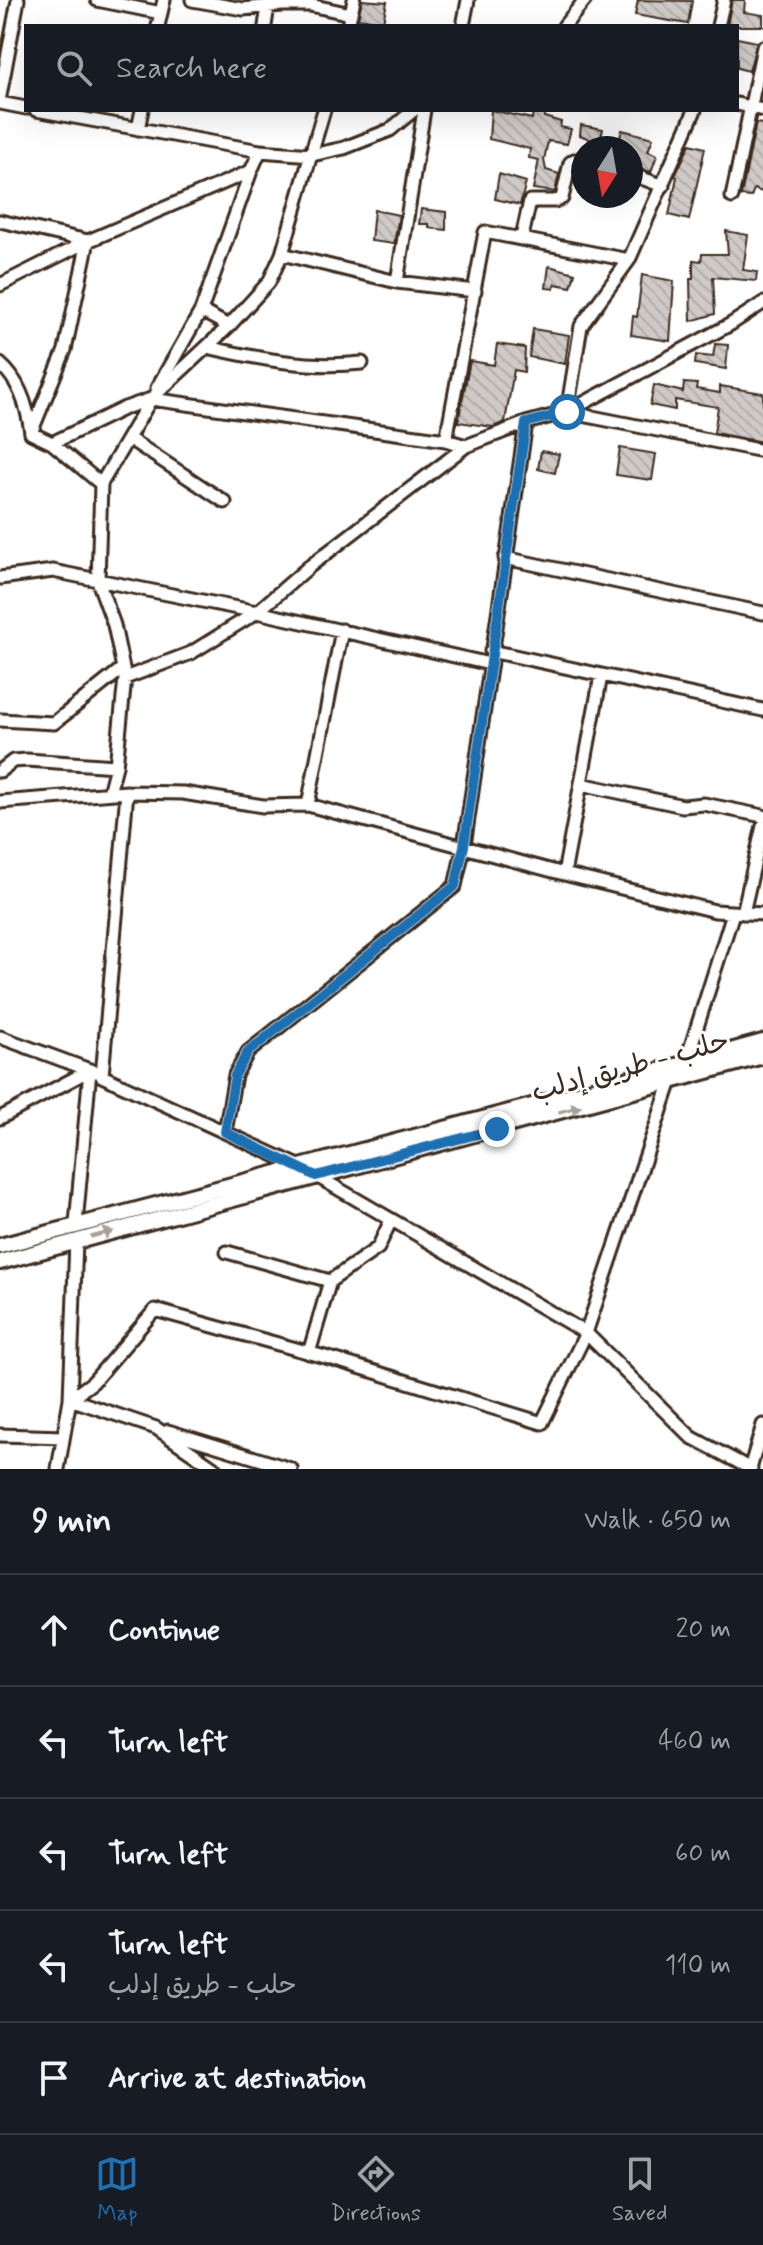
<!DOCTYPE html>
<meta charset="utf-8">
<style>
body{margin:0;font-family:Mynerve,"Playpen Sans Arabic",sans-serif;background:#20242c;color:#f1f3f6}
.compass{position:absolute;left:571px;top:136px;width:72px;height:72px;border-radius:50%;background:#171b24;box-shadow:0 8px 32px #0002;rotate:191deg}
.stop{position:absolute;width:24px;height:24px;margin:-18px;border:6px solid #1f6fb2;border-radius:50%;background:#fff}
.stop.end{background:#1f6fb2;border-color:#fff;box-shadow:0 2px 8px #0008}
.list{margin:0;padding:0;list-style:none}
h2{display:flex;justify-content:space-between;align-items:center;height:104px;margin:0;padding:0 32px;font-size:34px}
h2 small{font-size:26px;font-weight:400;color:#9ea1a6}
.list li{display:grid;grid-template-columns:52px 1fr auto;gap:24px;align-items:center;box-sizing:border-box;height:112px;padding:0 32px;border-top:2px solid #363941}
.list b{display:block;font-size:30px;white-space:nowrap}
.list p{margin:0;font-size:26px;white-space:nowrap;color:#9ea1a6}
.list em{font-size:26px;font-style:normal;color:#9ea1a6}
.icon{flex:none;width:44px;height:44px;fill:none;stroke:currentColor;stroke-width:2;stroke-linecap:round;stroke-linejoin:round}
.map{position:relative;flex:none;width:763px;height:1469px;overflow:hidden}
.search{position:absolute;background:#171b24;box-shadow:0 8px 32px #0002;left:24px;right:24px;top:24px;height:88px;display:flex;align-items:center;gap:20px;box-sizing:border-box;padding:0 28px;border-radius:0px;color:#9ea1a6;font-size:30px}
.sheet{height:664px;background:#171b24}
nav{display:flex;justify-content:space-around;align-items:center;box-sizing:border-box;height:112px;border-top:2px solid #363941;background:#171b24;font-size:22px;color:#9ea1a6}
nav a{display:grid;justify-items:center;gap:4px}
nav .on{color:#1f6fb2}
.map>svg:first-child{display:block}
.building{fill:url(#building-back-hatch);stroke:#3b2a1e;stroke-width:2}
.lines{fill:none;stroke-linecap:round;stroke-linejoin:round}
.minor-casing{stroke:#3b2a1e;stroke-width:17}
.major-casing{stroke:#3b2a1e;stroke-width:20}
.minor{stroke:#fff;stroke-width:11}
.major{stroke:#fff;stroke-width:14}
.oneway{fill:#a79f9a}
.route{stroke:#1f6fb2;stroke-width:10}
.labels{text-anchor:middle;stroke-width:6;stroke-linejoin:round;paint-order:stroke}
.street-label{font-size:28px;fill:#3b2a1e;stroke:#fff}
</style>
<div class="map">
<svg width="763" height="1469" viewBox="0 0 763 1469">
<defs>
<pattern id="building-back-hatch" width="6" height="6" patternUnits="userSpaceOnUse" patternTransform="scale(2)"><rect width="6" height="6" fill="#cfcac7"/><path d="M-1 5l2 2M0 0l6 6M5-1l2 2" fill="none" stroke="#b3aeaa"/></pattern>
</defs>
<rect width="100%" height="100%" fill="#fff"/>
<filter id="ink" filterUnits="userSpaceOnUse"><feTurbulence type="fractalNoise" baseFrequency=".0125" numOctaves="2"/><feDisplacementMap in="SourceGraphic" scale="16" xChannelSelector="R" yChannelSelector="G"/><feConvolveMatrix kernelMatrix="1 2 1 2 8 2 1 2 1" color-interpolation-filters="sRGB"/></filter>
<g filter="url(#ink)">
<path class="building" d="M362,0L387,2L383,22L358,18Z
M638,0L692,1L688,24L635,15Z
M732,0H745L744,12L763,15V26H727Z
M737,38L757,42L749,71L737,68Z
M491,110L532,119L533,111L544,113V117L561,122L560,127L571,129L567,144L548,141L544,160L546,170L559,174L555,192L533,189L539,160L529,158L530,149L489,139Z
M756,123L763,124V186L762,192L754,189L751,197L741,196Z
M581,125L603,129L598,148H588L590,139L580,135Z
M622,130L653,138L648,151L657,155L651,172L631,166V148H617Z
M690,144L705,148L689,220L669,215L677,177L675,176Z
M499,174L526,182L520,205L495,199Z
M421,209L446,212V230L429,228V224H419Z
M374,210L399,215L394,244L371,241Z
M726,231L748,235L743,270L757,272L756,281L713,277L715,314L691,321L690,279H693V260L701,261L702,254H728Z
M549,266L575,273L571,287L555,284L554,289L546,288Z
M642,275L674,281L670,341L631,335L633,316L637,317Z
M533,329L569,335L565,364L529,357Z
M497,344L525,348L524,372L514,370L505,422L493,427L458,422L470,361L494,365Z
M715,344L728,345L726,369L695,364L696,355L713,357Z
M684,383L697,384L696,389L720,393V386L763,393V442L714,433L718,407L675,400V410L650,405L654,385L683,392Z
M620,448L656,454L652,480L616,475Z
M541,451L559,454L555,473L538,469Z"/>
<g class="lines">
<defs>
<path id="minor" d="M97,0L161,13
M192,0L243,9L282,5H310L351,14
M464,21L468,0
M158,26L164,0
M265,26L268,6
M348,26L354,0
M564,26L585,0
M718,26L724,0
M0,96L18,0
M0,103L26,108
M737,104L763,110
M36,110L260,151L312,155L344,148L390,130L414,110
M695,110L629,260L581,326L567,412L763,451
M138,129L142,110
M631,174L663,186
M732,197L763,47
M0,221L88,241L65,350L31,433
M522,237L530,201H555L562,198L570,163L574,160L583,161
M282,254L397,282L475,291
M397,282L424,110
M0,285L88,241L251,171L260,151
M201,311L229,326
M207,347C259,359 309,369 362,363
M0,364C20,381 28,409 31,433L52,443L125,408L151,399L229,326L269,282L282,254L324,110
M157,388L201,311L251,171
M128,438L225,502
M446,440L485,232L629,260
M52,443L101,484
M505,558L763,613
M0,578L53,571L257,612L490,664
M491,651L763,710
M125,678L191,653L257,612L310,566L466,446
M0,720L54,723L123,668
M0,771L13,761L27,760L116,766
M581,784L683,806L704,804L763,816
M127,792L102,1076L301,1167L586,1333L691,1437L751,1469
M109,793L116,766L125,678L114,625L98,581L101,484L151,399L446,440L466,446L526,423L567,412L731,324L763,303
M0,802L127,792L183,793L263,806L308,805L564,874L715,911L763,914
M308,805L342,630
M564,874L601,676
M743,913L763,826
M0,1037L95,1072
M686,1062L733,913
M0,1118L90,1070
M225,1132L235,1075L248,1052L455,886L464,846L526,423
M76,1224L90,1070
M227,1252L330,1281
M309,1353L330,1281L378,1248L391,1220
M70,1399L93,1382L155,1310L336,1360L542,1423L586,1333L673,1075
M70,1399L156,1428L216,1469
M168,1431L291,1469
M0,1435L63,1437
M58,1469L70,1399L76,1241
M750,1469L763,1425"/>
<path id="major" d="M0,1246L532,1106L763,1042
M0,1262L763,1056"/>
</defs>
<use href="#minor" class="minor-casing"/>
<use href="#major" class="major-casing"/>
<use href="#minor" class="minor"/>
<use href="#major" class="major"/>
</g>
<defs><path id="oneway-solid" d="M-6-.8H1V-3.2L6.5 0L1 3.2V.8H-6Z" transform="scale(2)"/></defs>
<g class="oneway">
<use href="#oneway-solid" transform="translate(570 1109) rotate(-15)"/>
<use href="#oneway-solid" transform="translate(102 1234) rotate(-15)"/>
</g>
</g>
<g class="lines" filter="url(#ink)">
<path class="route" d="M497,1129L316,1176L225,1132L235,1075L248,1052L455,886L464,846L526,423L567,412"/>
</g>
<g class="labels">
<g class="street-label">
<text transform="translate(630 1065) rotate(-15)" y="10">حلب - طريق إدلب</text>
</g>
</g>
</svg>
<svg class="compass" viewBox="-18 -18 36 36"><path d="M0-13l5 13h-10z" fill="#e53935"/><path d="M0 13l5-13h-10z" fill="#9ea1a6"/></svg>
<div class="stop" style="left:567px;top:412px"></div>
<div class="stop end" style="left:497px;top:1129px"></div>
<div class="search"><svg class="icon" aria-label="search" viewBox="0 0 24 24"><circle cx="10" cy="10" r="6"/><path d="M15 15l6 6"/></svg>Search here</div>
</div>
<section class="sheet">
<h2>9 min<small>Walk · 650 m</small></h2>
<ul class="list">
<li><svg class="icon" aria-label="ahead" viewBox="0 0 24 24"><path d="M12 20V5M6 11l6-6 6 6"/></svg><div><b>Continue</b></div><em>20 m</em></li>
<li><svg class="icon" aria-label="left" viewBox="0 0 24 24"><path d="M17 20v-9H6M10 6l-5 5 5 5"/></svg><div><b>Turn left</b></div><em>460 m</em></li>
<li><svg class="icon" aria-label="left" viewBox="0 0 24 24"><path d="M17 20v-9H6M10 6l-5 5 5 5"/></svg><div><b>Turn left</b></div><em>60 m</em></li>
<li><svg class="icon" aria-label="left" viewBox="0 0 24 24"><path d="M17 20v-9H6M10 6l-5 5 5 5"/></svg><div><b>Turn left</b><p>حلب - طريق إدلب</p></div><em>110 m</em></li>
<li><svg class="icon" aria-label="arrive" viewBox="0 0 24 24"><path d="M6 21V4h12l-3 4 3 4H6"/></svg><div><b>Arrive at destination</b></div></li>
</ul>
</section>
<nav>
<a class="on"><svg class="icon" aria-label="map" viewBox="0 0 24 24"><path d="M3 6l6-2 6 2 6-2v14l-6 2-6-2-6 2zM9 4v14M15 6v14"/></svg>Map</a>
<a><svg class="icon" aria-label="directions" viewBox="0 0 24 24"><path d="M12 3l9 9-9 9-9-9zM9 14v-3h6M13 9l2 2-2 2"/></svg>Directions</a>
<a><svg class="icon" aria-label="saved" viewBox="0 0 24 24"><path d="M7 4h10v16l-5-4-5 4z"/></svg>Saved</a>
</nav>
